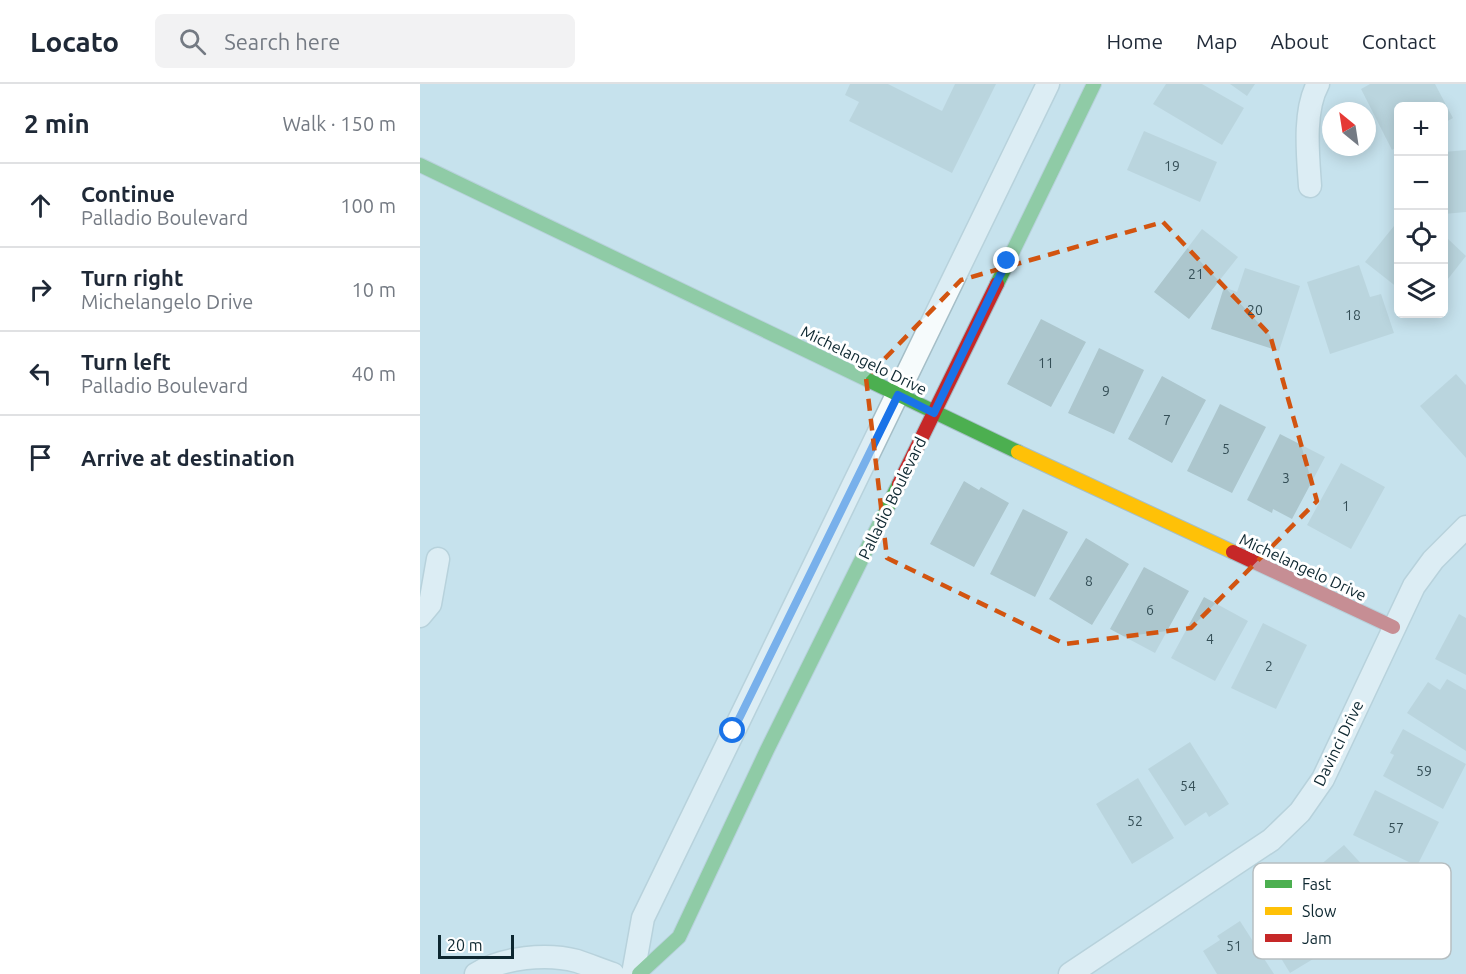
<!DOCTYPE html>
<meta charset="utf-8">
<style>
body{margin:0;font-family:Ubuntu,sans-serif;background:#f2f2f3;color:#1f2937}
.controls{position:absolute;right:18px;top:18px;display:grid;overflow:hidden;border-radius:9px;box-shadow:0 3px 15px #0003}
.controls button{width:54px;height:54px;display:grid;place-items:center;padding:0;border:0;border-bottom:2px solid #e0e1e3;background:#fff;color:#1f2937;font:30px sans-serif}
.compass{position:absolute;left:902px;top:18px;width:54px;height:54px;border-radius:50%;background:#fff;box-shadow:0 3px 15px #0003;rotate:330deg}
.scale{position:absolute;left:18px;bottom:15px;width:76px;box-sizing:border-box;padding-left:6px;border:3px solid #0d2730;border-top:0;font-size:16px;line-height:21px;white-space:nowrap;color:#0d2730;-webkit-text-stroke:4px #fff;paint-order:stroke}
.stop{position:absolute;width:18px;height:18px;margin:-14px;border:4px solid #1a73e8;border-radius:50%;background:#fff}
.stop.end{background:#1a73e8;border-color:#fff;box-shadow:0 2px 6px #0008}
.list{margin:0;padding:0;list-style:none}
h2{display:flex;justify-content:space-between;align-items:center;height:78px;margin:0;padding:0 24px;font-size:26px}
h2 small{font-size:20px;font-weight:400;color:#747a83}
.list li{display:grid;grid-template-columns:39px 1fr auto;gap:18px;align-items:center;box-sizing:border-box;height:84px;padding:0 24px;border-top:2px solid #e0e1e3}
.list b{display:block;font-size:22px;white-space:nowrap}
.list p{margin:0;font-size:20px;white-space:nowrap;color:#747a83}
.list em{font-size:20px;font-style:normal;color:#747a83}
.icon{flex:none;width:33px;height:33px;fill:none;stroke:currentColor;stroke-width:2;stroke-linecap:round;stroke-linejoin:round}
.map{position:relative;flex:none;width:1046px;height:890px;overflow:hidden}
header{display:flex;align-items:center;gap:36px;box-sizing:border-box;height:84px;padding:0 30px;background:#fff;border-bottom:2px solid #e0e1e3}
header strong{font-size:28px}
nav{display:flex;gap:33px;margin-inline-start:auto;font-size:21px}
.search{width:420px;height:54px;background:#f2f2f3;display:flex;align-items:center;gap:15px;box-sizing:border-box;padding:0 21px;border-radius:9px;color:#747a83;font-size:22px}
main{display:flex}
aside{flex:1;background:#fff}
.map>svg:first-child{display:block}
.building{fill:#acc6cd}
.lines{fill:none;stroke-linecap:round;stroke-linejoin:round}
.street-casing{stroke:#a5bec7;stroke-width:25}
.fast-casing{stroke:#a5bec7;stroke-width:16}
.slow-casing{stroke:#a5bec7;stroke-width:16}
.jam-casing{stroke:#a5bec7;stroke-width:16}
.street{stroke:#f6fbfc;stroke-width:22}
.fast{stroke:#4caf50;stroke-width:14}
.slow{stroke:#ffc107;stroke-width:14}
.jam{stroke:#c62828;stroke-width:14}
.route{stroke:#1a73e8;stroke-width:8}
.marked{fill:none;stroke:#d25410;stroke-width:4.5;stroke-dasharray:12 8;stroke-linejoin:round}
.labels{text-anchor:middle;stroke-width:6;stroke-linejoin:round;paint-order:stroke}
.number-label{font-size:14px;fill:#354f57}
.street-label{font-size:16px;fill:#0d2730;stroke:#fff}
.key{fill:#fff;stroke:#b6bec1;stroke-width:1.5}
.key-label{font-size:16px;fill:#0d2730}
</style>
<header>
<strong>Locato</strong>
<div class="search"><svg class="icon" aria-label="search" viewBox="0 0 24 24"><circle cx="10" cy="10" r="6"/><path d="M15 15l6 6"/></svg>Search here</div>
<nav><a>Home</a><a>Map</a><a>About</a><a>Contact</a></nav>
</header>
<main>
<aside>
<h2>2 min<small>Walk · 150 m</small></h2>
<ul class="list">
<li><svg class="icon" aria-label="ahead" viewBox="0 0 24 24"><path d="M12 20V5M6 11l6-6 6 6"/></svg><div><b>Continue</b><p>Palladio Boulevard</p></div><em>100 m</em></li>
<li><svg class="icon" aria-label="right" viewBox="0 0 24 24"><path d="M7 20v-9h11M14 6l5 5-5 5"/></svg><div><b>Turn right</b><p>Michelangelo Drive</p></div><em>10 m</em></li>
<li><svg class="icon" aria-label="left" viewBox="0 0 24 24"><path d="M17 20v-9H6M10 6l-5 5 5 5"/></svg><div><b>Turn left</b><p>Palladio Boulevard</p></div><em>40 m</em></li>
<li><svg class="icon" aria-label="arrive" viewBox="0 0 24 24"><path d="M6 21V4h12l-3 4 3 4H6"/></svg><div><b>Arrive at destination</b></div></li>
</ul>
</aside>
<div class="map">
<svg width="1046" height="890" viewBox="0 0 1046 890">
<rect width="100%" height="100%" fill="#c6e2ed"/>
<path class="building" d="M430,0H468L522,27L535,0H576L532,89L429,37L439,18L425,11Z
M746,0H782L824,24L802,61L733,20Z
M810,0H835L827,12Z
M950,0H1015L1033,34L1024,39V22H978V62L972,66L941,5Z
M724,47L797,78L780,118L707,86Z
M1046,66V128L1024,130V68Z
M978,137V204L945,178Z
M782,145L818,173L769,235L734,208Z
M1027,154L1046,172L1024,200V158Z
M939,181L950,213L961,210L974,249L910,270L887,198Z
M825,184L880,202L859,267L791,245L804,203L817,208Z
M621,235L666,258L631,323L587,300Z
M679,264L724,286L694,350L648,329Z
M1036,290L1046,301V374L1000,322Z
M742,292L786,316L752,379L708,355Z
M800,320L846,343L812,409L767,387Z
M860,350L905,373L872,435L853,425L852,429L827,416Z
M921,379L965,403L931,465L887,441Z
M544,397L559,406L561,403L589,419L554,483L510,460Z
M603,425L648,448L615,513L570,490Z
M666,454L709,480L672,541L629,515Z
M724,483L769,507L735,569L690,545Z
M784,513L828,537L795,597L751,574Z
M1039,530L1046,534V591L1015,575Z
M843,539L887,561L856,625L811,604Z
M1027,595L1046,606V667L987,629L1008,598L1020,606Z
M983,645L1046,680L1023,725L963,692L974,671L970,669Z
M770,658L809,720L789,733L786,728L765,742L728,685Z
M718,694L754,754L712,780L676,720Z
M955,706L1019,738L997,782L933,751Z
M924,761L972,813L936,846L886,793Z
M875,801L913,863L870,889L832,827Z
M820,837L854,890H797L783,867L800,856L797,852Z"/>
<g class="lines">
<defs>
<path id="street" d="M890,102C888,72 883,27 898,0
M0,532L10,520L18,475
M56,890C83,873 127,869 157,877C169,881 181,886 193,890
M213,890L223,834L628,0
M650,890L851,756L880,728L903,695L994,502L1013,476L1046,443"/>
<path id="fast" d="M0,81L598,368
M577,200L674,0
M219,890L259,853L347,666L479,400"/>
<path id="slow" d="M598,368L813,468"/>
<path id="jam" d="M479,400L577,200
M813,468L973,543"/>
</defs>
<use href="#street" class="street-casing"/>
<use href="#fast" class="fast-casing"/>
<use href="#slow" class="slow-casing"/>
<use href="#jam" class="jam-casing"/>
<use href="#street" class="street"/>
<use href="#fast" class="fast"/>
<use href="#slow" class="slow"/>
<use href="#jam" class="jam"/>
</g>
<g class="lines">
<path class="route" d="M313,647L478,311L514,329L587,177"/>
</g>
<path d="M0 0H1046V890H0ZM743,138L850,251L897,417L771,544L645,560L467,474L446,294L541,196Z" fill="#c6e2ed" fill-opacity=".55" fill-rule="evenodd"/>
<path class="marked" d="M743,138L850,251L897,417L771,544L645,560L467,474L446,294L541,196Z"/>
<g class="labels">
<g class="number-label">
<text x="752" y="87">19</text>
<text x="776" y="195">21</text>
<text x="835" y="231">20</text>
<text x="933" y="236">18</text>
<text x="626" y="284">11</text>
<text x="686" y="312">9</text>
<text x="747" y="341">7</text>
<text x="806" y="370">5</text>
<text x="866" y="399">3</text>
<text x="926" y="427">1</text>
<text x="669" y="502">8</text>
<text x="730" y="531">6</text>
<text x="790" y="560">4</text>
<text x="849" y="587">2</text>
<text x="1004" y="692">59</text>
<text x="768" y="707">54</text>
<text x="715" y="742">52</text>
<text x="976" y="749">57</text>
<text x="814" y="867">51</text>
</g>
<g class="street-label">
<text transform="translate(444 276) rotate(26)" y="6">Michelangelo Drive</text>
<text transform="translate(472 414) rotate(-64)" y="6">Palladio Boulevard</text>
<text transform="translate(883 483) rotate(25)" y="6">Michelangelo Drive</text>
<text transform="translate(918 659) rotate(-64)" y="6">Davinci Drive</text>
</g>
</g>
<rect x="833" y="779" width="198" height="96" rx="9" class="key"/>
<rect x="845" y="796" width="27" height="8" fill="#4caf50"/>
<rect x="845" y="823" width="27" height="8" fill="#ffc107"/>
<rect x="845" y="850" width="27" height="8" fill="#c62828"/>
<g class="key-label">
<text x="882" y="806">Fast</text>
<text x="882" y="833">Slow</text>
<text x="882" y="860">Jam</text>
</g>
</svg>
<div class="controls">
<button>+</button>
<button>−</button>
<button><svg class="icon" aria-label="locate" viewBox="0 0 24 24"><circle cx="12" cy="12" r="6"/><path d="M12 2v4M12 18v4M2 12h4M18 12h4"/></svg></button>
<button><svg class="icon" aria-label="layers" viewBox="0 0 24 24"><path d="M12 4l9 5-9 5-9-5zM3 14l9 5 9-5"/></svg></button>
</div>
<svg class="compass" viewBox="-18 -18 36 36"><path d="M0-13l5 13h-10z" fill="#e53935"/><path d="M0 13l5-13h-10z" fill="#747a83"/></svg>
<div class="scale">20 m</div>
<div class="stop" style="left:313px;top:647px"></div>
<div class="stop end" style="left:587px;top:177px"></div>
</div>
</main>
